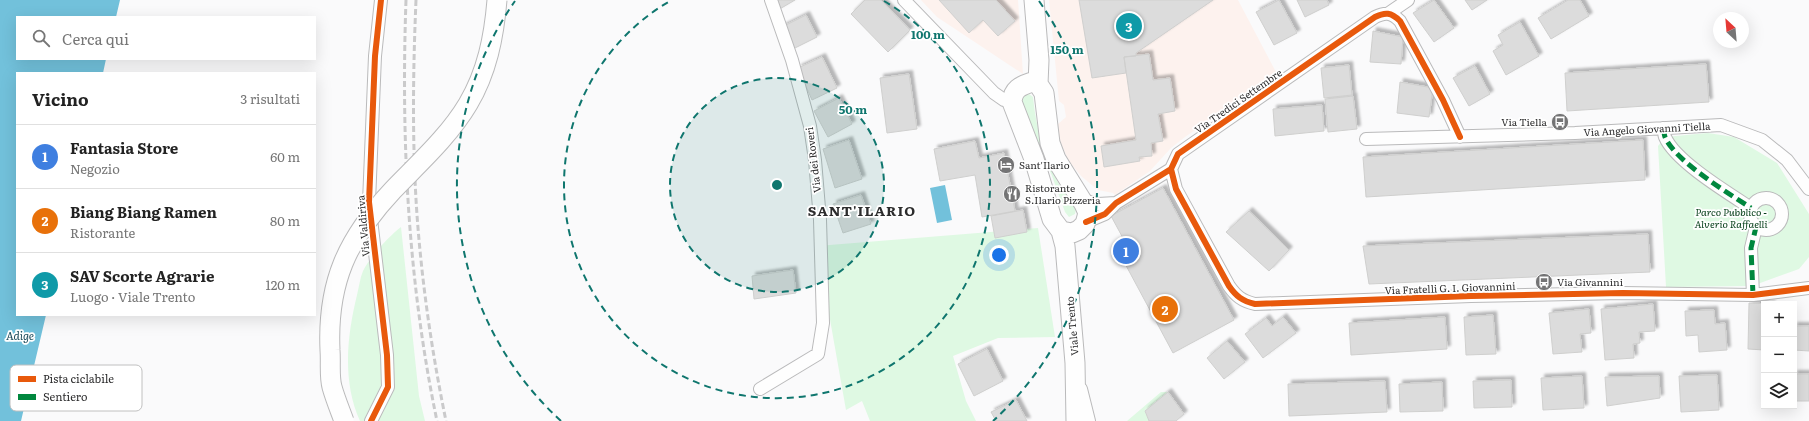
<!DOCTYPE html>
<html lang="it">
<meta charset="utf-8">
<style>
body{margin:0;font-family:Literata,serif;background:#f2f2f2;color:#222}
.controls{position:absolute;right:12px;bottom:12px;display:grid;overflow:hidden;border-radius:0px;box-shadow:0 4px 16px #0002}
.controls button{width:36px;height:36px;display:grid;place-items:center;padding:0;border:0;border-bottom:1px solid #e0e0e0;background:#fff;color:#222;font:20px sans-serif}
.compass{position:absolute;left:1713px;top:12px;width:36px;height:36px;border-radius:50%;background:#fff;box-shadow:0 4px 16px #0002;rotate:334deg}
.you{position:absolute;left:999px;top:255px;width:14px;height:14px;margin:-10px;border:3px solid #fff;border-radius:50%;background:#1a73e8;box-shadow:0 0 0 6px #1a73e833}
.badge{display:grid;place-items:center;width:26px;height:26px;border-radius:50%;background:#d93025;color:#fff;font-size:13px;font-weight:700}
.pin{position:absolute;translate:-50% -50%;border:2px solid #fff;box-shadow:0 1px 4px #0006}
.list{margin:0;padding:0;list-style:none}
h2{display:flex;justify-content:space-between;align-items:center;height:52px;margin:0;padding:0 16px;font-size:17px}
h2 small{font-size:13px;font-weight:400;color:#767676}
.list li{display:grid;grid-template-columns:26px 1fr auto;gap:12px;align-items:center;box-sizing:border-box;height:64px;padding:0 16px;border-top:1px solid #e0e0e0}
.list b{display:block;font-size:15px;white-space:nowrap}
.list p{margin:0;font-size:13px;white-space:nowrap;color:#767676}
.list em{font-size:13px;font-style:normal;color:#767676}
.icon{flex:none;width:22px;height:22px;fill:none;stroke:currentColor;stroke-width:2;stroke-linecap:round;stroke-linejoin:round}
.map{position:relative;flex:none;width:1809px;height:421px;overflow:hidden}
.search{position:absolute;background:#fff;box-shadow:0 4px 16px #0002;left:16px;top:16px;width:300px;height:44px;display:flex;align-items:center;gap:10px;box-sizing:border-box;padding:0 14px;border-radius:0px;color:#767676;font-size:15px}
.panel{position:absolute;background:#fff;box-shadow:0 4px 16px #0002;left:16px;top:72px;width:300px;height:244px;border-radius:0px}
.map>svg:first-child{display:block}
.industrial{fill:#fdf2ee}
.green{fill:#dff9e3}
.water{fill:#72c1db}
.building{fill:#dcdcdc;stroke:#cfcfce;filter:url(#shadow)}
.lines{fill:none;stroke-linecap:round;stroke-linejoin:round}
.street-casing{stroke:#bababb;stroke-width:14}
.primary-casing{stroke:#bababb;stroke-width:21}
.street{stroke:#fefefe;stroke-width:12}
.primary{stroke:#fefefe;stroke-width:19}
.rail{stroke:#cacacb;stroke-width:3;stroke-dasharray:6 3;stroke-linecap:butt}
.primary-bridge-casing{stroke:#bababb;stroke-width:21;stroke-linecap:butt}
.primary-bridge{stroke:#fefefe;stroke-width:19}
.quiet{stroke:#00873e;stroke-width:5;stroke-dasharray:10 5;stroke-linecap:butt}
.cycleway-casing{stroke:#fff;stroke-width:8}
.cycleway{stroke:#e8590c;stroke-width:6}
.ring{fill:none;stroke:#0f766e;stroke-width:2;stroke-dasharray:7 5}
.labels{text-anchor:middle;stroke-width:3.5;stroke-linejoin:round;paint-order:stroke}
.street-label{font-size:10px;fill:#2c2c2d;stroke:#fff}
.poi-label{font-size:10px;fill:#2c2c2d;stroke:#fff;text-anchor:start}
.park-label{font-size:10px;font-style:italic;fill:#07401a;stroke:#fff}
.water-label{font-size:11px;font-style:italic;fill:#1d4c5b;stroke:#fff}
.district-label{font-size:14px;font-weight:bold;letter-spacing:1px;fill:#2c2c2d;stroke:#fff}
.key{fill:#fff;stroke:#c0c0c0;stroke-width:1}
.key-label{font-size:11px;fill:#2c2c2d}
.centre{fill:#0f766e;stroke:#fff;stroke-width:2}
.ring-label{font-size:12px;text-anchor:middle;font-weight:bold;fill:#0f766e;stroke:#fff;stroke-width:3.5;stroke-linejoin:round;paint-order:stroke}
</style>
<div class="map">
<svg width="1809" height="421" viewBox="0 0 1809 421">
<defs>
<filter id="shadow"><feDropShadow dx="3.5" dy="-3.5" stdDeviation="1" flood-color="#0004"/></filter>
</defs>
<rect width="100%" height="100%" fill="#fafafb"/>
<path class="industrial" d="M921,0H1018L1023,74L937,17Z
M1049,0H1238L1277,74L1185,137L1171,148L1150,171L1115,195L1113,193L1098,190L1081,176L1068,160L1059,138L1058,124L1066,117L1064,105L1059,101Z"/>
<path class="green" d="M1029,94L1033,97C1036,128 1044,158 1060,186C1065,194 1071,201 1076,209L1075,214L1069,217L1065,212L1052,176L1021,99L1022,96Z
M1708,133L1734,137L1777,163L1809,214V257L1799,269L1752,286L1666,287L1658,146L1665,137Z
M401,227L419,396L425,421H360C342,381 347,336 357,295C359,287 360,278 363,271C370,257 389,236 401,227Z
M1038,228L1055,337L998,338L953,356L966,401L976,421H870L862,401L846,410L817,246Z
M1161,392H1168L1145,411L1149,421H1127Z"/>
<path class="water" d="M0,0H120L116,17H17V59H106L103,73H17V315H46L21,421H0Z
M945,185L952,220L937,223L930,188Z"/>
<path class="building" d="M772,0H795L778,10Z
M865,0H881L910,30L888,52L851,14Z
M939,0H996L1015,21L998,36L983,20L969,33Z
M1079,0H1213L1136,53V56L1124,57L1126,73L1092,78Z
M1279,0L1297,33L1274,45L1256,12Z
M1297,0H1327L1329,5L1305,17Z
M1434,0L1454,28L1434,42L1413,13Z
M1465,0H1487L1472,10Z
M1568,0H1580L1589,16L1551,39L1538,18Z
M806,15L817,37L793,49L782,27Z
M1520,22L1539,56L1506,75L1493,51L1503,45L1498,35Z
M1373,31L1403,37L1401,64L1370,62Z
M1149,54L1153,80L1170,78L1175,111L1158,114L1163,141L1151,143L1152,156L1139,157L1140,161L1104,167L1101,146L1136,140L1124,57Z
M822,57L837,88L812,100L798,68Z
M1706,64L1709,102L1567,111L1565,73Z
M1349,65L1352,95L1324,98L1321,68Z
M1475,66L1490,94L1469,106L1453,78Z
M909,74L917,129L887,133L880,78Z
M1400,82L1433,88L1429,117L1397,113Z
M1353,96L1357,129L1328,132L1325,99Z
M839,98L852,124L828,137L814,111Z
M1322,105L1324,131L1275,136L1273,109Z
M849,140L862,179L835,188L823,149Z
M1643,140L1645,180L1366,197L1363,157Z
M975,141L979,158L1004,153L1015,211L982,217L975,175L940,181L934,149Z
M1163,188L1234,320L1173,353L1115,245L1124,240L1111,216Z
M861,195L871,224L843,233L833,204Z
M1023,210L1027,232L995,238L991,216Z
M1249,211L1289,250L1269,271L1226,232Z
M1648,234L1650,272L1369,284L1363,246Z
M793,270L796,293L754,299L752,276Z
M1749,303L1772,304H1764V350L1748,349Z
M1653,304L1655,331L1639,332L1640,343L1633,344L1634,358L1605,360L1601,309Z
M1589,309L1591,333L1580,334L1582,352L1553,354L1549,313Z
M1714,310L1715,324L1725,323L1727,350L1699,352L1698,335L1686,336L1685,311Z
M1493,315L1496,354L1466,355L1464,317Z
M1283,317L1296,333L1263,358L1245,334L1266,318L1272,326Z
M1445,317L1447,349L1351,355L1349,323Z
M1794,326H1809V351L1794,350Z
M1227,341L1245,362L1224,379L1207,358Z
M987,349L1003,381L974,396L958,364Z
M1794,374H1809V401H1794Z
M1717,375L1719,410L1681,412L1679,376Z
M1582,376L1584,408L1543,410L1541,378Z
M1659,376L1660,398L1607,406L1605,377Z
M1511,380L1512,407L1474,408L1473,381Z
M1385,381L1387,412L1289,416L1288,384Z
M1442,382L1443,411L1400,412L1399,384Z
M1168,392L1184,414L1176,421H1149L1145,411Z
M1016,400L1027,421H996L991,412Z"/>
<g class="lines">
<defs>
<path id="street" d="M904,0L994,93L1004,100L1012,102
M1389,13L1408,0
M1663,128C1664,131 1664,134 1665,137C1675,161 1728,193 1751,208
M1366,139L1575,133L1721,125L1762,140L1787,160L1809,189
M1171,169L1176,189L1229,286C1236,296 1242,301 1255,304L1471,296L1623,293L1753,295L1809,288
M1750 214a16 16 0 1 1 32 0a16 16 0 1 1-32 0Z
M1082,200L1098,204L1116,203
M1086,222L1105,214L1116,203L1171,169L1178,154L1375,17C1385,12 1391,12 1400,21L1443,100L1460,137
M1753,295L1751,248L1756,227
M760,389L818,354L823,323L820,220L815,160L810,126L792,60L771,0
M1081,389L1089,421
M371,421L388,387L387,355L369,202L375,56L381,0"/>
<path id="primary" d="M1034,0L1039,60L1038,84
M1032,82L1038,84L1044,93L1050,143L1056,159L1084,204L1088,213L1085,224L1079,230L1072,233L1061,231L1052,219L1034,159L1012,102C1013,89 1020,86 1032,82Z
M1061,231L1065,246L1075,363L1076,421"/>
</defs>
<use href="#street" class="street-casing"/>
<use href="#primary" class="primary-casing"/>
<use href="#street" class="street"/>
<use href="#primary" class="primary"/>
<path class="rail" d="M406,0C401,141 408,282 437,421
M416,0C413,71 412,143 417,215C422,284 432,353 446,421"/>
<defs>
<path id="primary-bridge" d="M344,421C340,410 335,398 332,387C329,376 331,362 330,350C327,283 347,239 393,190C419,163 449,136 468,104C487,72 494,37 497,0"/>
</defs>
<use href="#primary-bridge" class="primary-bridge-casing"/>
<use href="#primary-bridge" class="primary-bridge"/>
<path class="quiet" d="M1663,128C1664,131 1664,134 1665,137C1675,161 1728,193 1751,208
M1753,295L1751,248L1756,227"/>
<defs>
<path id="cycleway" d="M1171,169L1176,189L1229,286C1236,296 1242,301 1255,304L1471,296L1623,293L1753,295L1809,288
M1086,222L1105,214L1116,203L1171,169L1178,154L1375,17C1385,12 1391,12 1400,21L1443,100L1460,137
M371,421L388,387L387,355L369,202L375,56L381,0"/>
</defs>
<use href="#cycleway" class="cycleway-casing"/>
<use href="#cycleway" class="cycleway"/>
</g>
<circle cx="777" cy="185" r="107" fill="#0f766e" fill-opacity=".12"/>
<g class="ring">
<circle cx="777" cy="185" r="107"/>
<path d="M884 1A213 213 0 1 1 670 1"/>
<path d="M561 421A320 320 0 0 1 515 1M1039 1A320 320 0 0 1 993 421"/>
</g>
<defs>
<symbol id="bus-disc" viewBox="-11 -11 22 22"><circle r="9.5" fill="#747475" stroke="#fff"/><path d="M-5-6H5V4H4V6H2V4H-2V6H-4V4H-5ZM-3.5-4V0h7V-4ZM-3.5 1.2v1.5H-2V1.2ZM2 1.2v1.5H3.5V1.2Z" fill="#fff"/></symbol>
<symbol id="hotel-disc" viewBox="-11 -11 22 22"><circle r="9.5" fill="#747475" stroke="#fff"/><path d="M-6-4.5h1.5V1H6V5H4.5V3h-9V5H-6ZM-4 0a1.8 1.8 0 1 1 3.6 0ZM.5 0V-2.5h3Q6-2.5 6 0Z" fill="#fff"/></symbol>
<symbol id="restaurant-disc" viewBox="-11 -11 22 22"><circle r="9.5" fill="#747475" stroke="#fff"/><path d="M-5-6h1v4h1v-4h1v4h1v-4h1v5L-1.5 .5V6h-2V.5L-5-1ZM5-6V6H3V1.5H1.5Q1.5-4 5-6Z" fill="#fff"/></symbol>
</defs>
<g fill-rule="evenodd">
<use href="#bus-disc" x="1550" y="112" width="20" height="20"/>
<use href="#hotel-disc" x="996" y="155" width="20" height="20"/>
<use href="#restaurant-disc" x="1002" y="184" width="20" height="20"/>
<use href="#bus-disc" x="1534" y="272" width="20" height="20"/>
</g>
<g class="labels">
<g class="street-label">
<text transform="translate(1238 101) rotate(-35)" y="4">Via Tredici Settembre</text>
<text transform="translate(1647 129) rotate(-3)" y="4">Via Angelo Giovanni Tiella</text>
<text transform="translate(813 160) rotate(-97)" y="4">Via dei Roveri</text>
<text transform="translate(363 226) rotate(-95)" y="4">Via Valdiriva</text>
<text transform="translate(1450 288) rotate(-2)" y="4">Via Fratelli G. I. Giovannini</text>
<text transform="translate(1072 326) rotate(-95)" y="4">Viale Trento</text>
</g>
<g class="poi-label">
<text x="1547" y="126" text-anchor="end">Via Tiella</text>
<text x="1019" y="169">Sant'Ilario</text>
<text x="1025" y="192">Ristorante<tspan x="1025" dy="12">S.Ilario Pizzeria</tspan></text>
<text x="1557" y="286">Via Givannini</text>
</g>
<g class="park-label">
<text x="1731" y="216">Parco Pubblico -<tspan x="1731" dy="12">Alverio Raffaelli</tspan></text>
</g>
<g class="water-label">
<text x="20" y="340">Adige</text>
</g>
<g class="district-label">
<text x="862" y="216">SANT'ILARIO</text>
</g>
</g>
<rect x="10" y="365" width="132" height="46" rx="6" class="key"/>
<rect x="18" y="376" width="18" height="6" fill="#e8590c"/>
<rect x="18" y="394" width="18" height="6" fill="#00873e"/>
<g class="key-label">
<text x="43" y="383">Pista ciclabile</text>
<text x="43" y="401">Sentiero</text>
</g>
<circle cx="777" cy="185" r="6" class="centre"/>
<g class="ring-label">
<text x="928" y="39">100 m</text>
<text x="1067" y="54">150 m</text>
<text x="853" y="114">50 m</text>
</g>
</svg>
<div class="controls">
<button>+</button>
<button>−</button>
<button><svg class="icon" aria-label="layers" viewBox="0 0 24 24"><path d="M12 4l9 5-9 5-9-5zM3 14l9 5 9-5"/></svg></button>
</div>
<svg class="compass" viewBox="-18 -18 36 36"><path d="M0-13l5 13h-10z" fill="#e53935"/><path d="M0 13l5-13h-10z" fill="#767676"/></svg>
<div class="you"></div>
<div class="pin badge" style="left:1126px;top:251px;background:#3f7fe0">1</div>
<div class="pin badge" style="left:1165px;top:309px;background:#e8710a">2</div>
<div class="pin badge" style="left:1129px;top:26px;background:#0f9aa8">3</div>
<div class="search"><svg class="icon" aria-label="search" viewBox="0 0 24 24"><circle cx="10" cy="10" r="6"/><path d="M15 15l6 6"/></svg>Cerca qui</div>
<section class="panel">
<h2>Vicino<small>3 risultati</small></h2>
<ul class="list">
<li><span class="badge" style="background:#3f7fe0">1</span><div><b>Fantasia Store</b><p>Negozio</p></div><em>60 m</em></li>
<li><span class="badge" style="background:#e8710a">2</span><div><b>Biang Biang Ramen</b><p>Ristorante</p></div><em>80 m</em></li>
<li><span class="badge" style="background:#0f9aa8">3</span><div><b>SAV Scorte Agrarie</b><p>Luogo · Viale Trento</p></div><em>120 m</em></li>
</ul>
</section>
</div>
